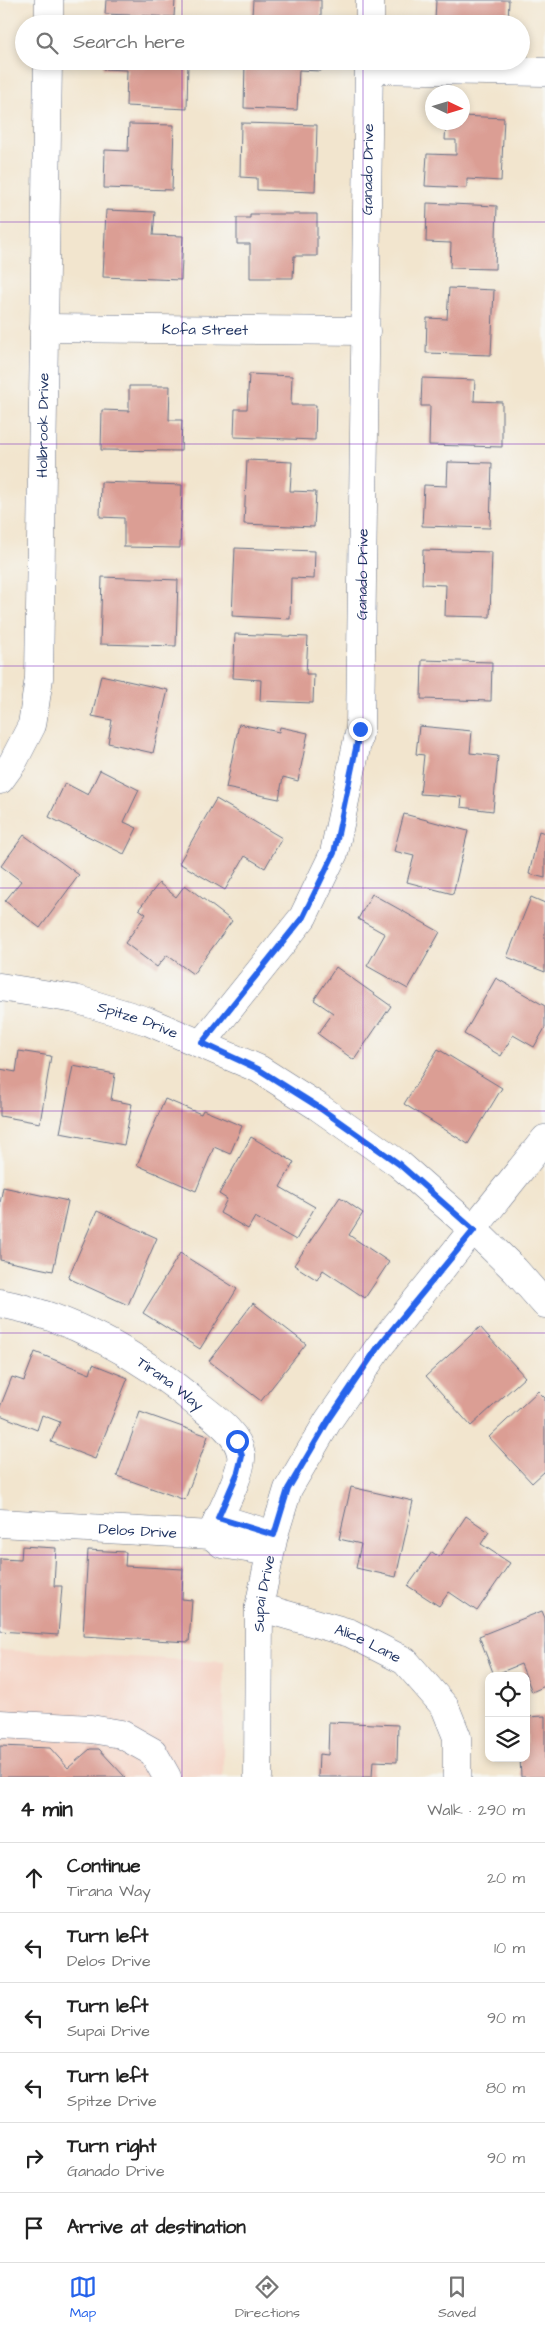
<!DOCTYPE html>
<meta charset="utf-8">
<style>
body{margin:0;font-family:"Architects Daughter",sans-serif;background:#f6f6f6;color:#222}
.controls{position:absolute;right:15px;bottom:15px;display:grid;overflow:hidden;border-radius:10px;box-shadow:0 2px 8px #0003}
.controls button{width:45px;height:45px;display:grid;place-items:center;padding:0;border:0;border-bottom:1px solid #e0e0e0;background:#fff;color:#222;font:25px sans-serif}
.compass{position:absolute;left:425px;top:85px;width:45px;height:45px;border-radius:50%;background:#fff;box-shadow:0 2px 8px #0003;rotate:94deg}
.stop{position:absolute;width:15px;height:15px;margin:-11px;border:4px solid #2563eb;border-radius:50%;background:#fff}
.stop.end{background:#2563eb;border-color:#fff;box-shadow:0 1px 5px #0008}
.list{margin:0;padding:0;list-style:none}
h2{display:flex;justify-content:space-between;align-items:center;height:65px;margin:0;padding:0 20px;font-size:21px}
h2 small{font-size:16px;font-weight:400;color:#767676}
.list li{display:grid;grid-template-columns:32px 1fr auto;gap:15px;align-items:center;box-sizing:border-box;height:70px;padding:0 20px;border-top:1px solid #e0e0e0}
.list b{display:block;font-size:19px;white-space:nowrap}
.list p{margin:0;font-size:16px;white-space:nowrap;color:#767676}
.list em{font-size:16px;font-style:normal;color:#767676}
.icon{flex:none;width:28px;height:28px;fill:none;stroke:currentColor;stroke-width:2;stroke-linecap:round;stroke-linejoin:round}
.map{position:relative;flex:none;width:545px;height:1777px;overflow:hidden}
.search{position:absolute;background:#fff;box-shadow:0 2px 8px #0003;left:15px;right:15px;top:15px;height:55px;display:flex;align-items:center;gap:12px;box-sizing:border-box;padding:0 18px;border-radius:28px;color:#767676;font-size:19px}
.sheet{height:485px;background:#fff}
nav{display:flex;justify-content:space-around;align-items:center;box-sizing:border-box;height:70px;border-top:1px solid #e0e0e0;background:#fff;font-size:14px;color:#767676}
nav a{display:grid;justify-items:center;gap:2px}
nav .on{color:#2563eb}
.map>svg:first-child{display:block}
.built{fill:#f5d2c3}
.building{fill:#db9e94}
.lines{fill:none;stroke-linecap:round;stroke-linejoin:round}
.minor-casing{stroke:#666f85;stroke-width:29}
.minor{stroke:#fff;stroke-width:28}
.route{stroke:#2563eb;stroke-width:6}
.grid{fill:none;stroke:#7b2cbf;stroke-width:1;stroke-opacity:0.55}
.labels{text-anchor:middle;stroke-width:4.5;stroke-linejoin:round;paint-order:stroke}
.street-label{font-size:15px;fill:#1b2f5e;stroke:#f6f6f2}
</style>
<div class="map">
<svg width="545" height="1777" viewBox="0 0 545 1777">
<rect width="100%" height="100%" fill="#f6f6f2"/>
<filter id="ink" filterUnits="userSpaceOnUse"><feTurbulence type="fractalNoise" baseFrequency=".02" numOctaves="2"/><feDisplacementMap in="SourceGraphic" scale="10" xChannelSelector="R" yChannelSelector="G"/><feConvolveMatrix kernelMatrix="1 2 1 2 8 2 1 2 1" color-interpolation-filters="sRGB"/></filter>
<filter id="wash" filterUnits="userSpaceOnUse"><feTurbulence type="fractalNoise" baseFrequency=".0096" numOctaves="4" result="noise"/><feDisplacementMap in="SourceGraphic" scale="20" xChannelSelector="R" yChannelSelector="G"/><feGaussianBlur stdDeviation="1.12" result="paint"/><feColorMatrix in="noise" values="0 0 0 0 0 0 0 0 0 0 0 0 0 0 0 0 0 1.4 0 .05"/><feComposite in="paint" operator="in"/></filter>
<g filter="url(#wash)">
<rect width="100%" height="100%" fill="#f2e5ce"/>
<path class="built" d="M0,1650L224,1662L223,1777H0Z"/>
<g id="blocks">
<path class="building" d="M106,0H175L174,17L105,14Z
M253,0H321V18L252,15Z
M436,0H509L508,23L435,20Z
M104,61H188L187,109L126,106L127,70L103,69Z
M245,61H322L321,71L299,70L297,110L244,108Z
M462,116L504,118L501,181L467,179V188L425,186L427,154L456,155V140H445L446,122H462Z
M241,123L317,125L315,192L257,190V178L240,177Z
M129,124L174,125L172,190L104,188L105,150L128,151Z
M427,203L497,206L495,269L450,268L451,243L426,242Z
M106,210L155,212L153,235L183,236L181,280L103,277Z
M250,214H317V256H294L293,278H250V244H237V218H250Z
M449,288L494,290L491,355L426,353L427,318L447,319Z
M249,374L292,376L291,405H316L315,440L234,437L235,409H247Z
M422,378L475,380L474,401L502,402V447L429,445L430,406H421Z
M129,386H170L169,420H182L181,451L101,450L102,410L129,411Z
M247,460L292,462L290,491L316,492L314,527L244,524Z
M448,462L492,463L490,528L422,526L424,485L447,486Z
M101,482L182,485L180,548L124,547V518L100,517Z
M235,548L315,551L314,579L291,578L290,619L232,616Z
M423,550L492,552L490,617L445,616L446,585L422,584Z
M102,577L178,580L176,646L100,644Z
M235,634L308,637L306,674H314L313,703L260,701L261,680L233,678Z
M422,660L492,662L491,701L421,699Z
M101,675L168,690L153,753L108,743L112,720L92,716Z
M239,724L279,732L280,727L308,733L298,781L283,777L279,799L226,788Z
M419,726L472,731L470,753L498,756L493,811L461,807L462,797L420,794L424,755L416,754Z
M100,770L139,790L124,822L137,828L124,854L49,817L65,783L88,795Z
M216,799L282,838L265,868L245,856L225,890L179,863Z
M404,814L468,831L453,894L407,882L414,856L394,851Z
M539,831L545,833V878L529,874Z
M24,835L79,875L40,928L5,901L21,881L1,866Z
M159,883L176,897L185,885L232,921L193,974L167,955L157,967L125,943L146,914L139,909Z
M372,894L440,932L408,989L367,966L385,934L358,919Z
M531,897L545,903V972L507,957Z
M336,967L391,1006L354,1060L318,1034L333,1013L314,1000Z
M496,978L545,1006V1028L534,1047L513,1035L501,1056L464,1034Z
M438,1049L502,1088L468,1144L404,1104Z
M19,1051L51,1056L40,1123L0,1116V1069L16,1072Z
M73,1066L115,1074L111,1100L132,1104L124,1145L60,1133Z
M165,1099L201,1114L203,1110L242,1126L230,1154L214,1147L196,1191L137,1165Z
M251,1137L294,1162L280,1187L315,1207L296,1240L255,1217L248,1229L220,1213L227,1199L219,1194Z
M3,1187L68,1201L53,1271L0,1260V1203Z
M340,1197L363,1213L349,1235L389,1262L365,1298L323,1270L317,1280L294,1265Z
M97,1211L157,1238L128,1305L68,1278Z
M180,1253L237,1289L200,1349L143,1313Z
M253,1303L306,1344L261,1401L209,1361Z
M480,1327L525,1377L471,1426L426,1376Z
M35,1352L90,1374L93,1364L128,1378L95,1459L51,1442L60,1422L42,1415L37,1430L0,1415V1407L12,1377L24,1381Z
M538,1391L545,1398V1471L532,1483L489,1437Z
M140,1412L208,1436L185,1500L117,1476Z
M351,1487L413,1501L396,1577L356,1568L361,1544L339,1539Z
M466,1516L489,1532L481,1544L510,1563L477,1611L449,1592L439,1606L408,1586L432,1552L439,1557Z
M22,1546L56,1548L54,1586H62L58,1635L0,1631V1559L21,1560Z
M88,1550L126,1552L125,1566L183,1569L182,1599L192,1600L189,1642L83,1636Z
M542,1611L545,1618V1686L532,1692L521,1664L494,1675L479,1636Z
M545,1716V1777H521L520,1758H526V1717Z
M329,1722L398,1725L397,1762L373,1761L372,1777H318L319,1754L328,1755Z
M0,1746L50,1748L68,1768L90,1749H99L125,1777H0Z"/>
</g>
</g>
<g filter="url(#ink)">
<use href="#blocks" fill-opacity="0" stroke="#666f85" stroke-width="1"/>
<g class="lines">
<defs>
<g id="minor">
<path d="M49,24V0"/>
<path d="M370,24V0"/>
<path d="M369,69L545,72"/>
<path id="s1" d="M44,328L366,331"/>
<path id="s2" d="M0,780L13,762L32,725L39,678L48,61"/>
<path id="s3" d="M0,987L75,999L147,1021L259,1069L317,1106L399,1164L474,1230L515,1270L545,1304"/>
<path id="s4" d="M202,1043L303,917L334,853L360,729L369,61"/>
<path id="s5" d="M0,1303C76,1318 141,1356 200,1406C215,1418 238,1434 241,1454C244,1471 218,1518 211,1535"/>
<path d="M218,1518L274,1535"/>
<path id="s6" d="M0,1523L211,1535L222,1544L270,1552"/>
<path id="s7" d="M259,1607L350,1633L405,1661L445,1707L457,1737V1777"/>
<path d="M0,1724L91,1729L121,1734L153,1752L167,1777"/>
<path id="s8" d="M258,1777L259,1607L274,1535L288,1489L328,1421L379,1347L545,1139"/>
</g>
</defs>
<use href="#minor" class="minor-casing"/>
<use href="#minor" class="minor"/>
</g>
</g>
<g class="lines" filter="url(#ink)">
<path class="route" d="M237,1441L242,1456L238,1472L218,1518L274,1535L288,1489L328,1421L378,1347L474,1230L399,1164L317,1106L258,1069L202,1043L303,917L334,853L360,729"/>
</g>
<path class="grid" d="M182,0V24M363,0V24M182,61V1777M363,61V1777M0,222H545M0,444H545M0,666H545M0,888H545M0,1111H545M0,1333H545M0,1555H545"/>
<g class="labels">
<g class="street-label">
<text dy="5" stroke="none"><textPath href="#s4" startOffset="919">Ganado Drive</textPath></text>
<text dy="5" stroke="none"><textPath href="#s1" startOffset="161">Kofa Street</textPath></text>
<text dy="5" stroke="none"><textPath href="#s2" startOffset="364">Holbrook Drive</textPath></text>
<text dy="5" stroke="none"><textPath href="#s4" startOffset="514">Ganado Drive</textPath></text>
<text dy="5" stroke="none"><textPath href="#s3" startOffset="142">Spitze Drive</textPath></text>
<text dy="5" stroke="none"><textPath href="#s5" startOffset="190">Tirana Way</textPath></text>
<text dy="5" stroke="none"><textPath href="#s6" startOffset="138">Delos Drive</textPath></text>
<text dy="5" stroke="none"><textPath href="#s8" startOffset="184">Supai Drive</textPath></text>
<text dy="5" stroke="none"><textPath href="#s7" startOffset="115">Alice Lane</textPath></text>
</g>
</g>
</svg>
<div class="controls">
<button><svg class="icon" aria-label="locate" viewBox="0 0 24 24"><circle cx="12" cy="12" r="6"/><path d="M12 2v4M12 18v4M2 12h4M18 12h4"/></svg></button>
<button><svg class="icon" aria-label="layers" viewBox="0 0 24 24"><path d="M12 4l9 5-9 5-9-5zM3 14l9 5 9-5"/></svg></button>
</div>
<svg class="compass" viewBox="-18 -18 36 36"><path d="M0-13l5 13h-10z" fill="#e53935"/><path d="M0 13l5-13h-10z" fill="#767676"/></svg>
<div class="stop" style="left:237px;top:1441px"></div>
<div class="stop end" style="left:360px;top:729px"></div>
<div class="search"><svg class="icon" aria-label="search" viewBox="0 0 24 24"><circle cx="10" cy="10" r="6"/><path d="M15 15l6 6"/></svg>Search here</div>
</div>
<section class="sheet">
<h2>4 min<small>Walk · 290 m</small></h2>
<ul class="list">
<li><svg class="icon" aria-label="ahead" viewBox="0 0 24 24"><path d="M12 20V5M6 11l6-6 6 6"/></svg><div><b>Continue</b><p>Tirana Way</p></div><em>20 m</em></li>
<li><svg class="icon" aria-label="left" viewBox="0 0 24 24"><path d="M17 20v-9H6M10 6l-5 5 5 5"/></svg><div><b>Turn left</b><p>Delos Drive</p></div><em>10 m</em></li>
<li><svg class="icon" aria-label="left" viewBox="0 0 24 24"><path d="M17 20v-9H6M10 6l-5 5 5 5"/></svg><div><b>Turn left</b><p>Supai Drive</p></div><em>90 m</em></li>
<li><svg class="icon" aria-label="left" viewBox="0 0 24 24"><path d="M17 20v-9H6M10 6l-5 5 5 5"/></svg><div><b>Turn left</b><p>Spitze Drive</p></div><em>80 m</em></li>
<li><svg class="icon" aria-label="right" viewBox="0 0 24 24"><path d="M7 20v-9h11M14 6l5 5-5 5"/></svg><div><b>Turn right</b><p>Ganado Drive</p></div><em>90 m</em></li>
<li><svg class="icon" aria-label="arrive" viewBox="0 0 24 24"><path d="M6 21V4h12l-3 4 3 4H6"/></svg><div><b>Arrive at destination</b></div></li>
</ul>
</section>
<nav>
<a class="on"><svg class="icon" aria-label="map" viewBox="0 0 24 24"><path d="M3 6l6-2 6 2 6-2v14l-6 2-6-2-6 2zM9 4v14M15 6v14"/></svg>Map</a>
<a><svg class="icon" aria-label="directions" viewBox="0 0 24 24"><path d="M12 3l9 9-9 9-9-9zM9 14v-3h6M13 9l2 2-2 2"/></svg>Directions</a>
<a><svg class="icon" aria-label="saved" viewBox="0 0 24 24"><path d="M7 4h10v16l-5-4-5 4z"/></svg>Saved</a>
</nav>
